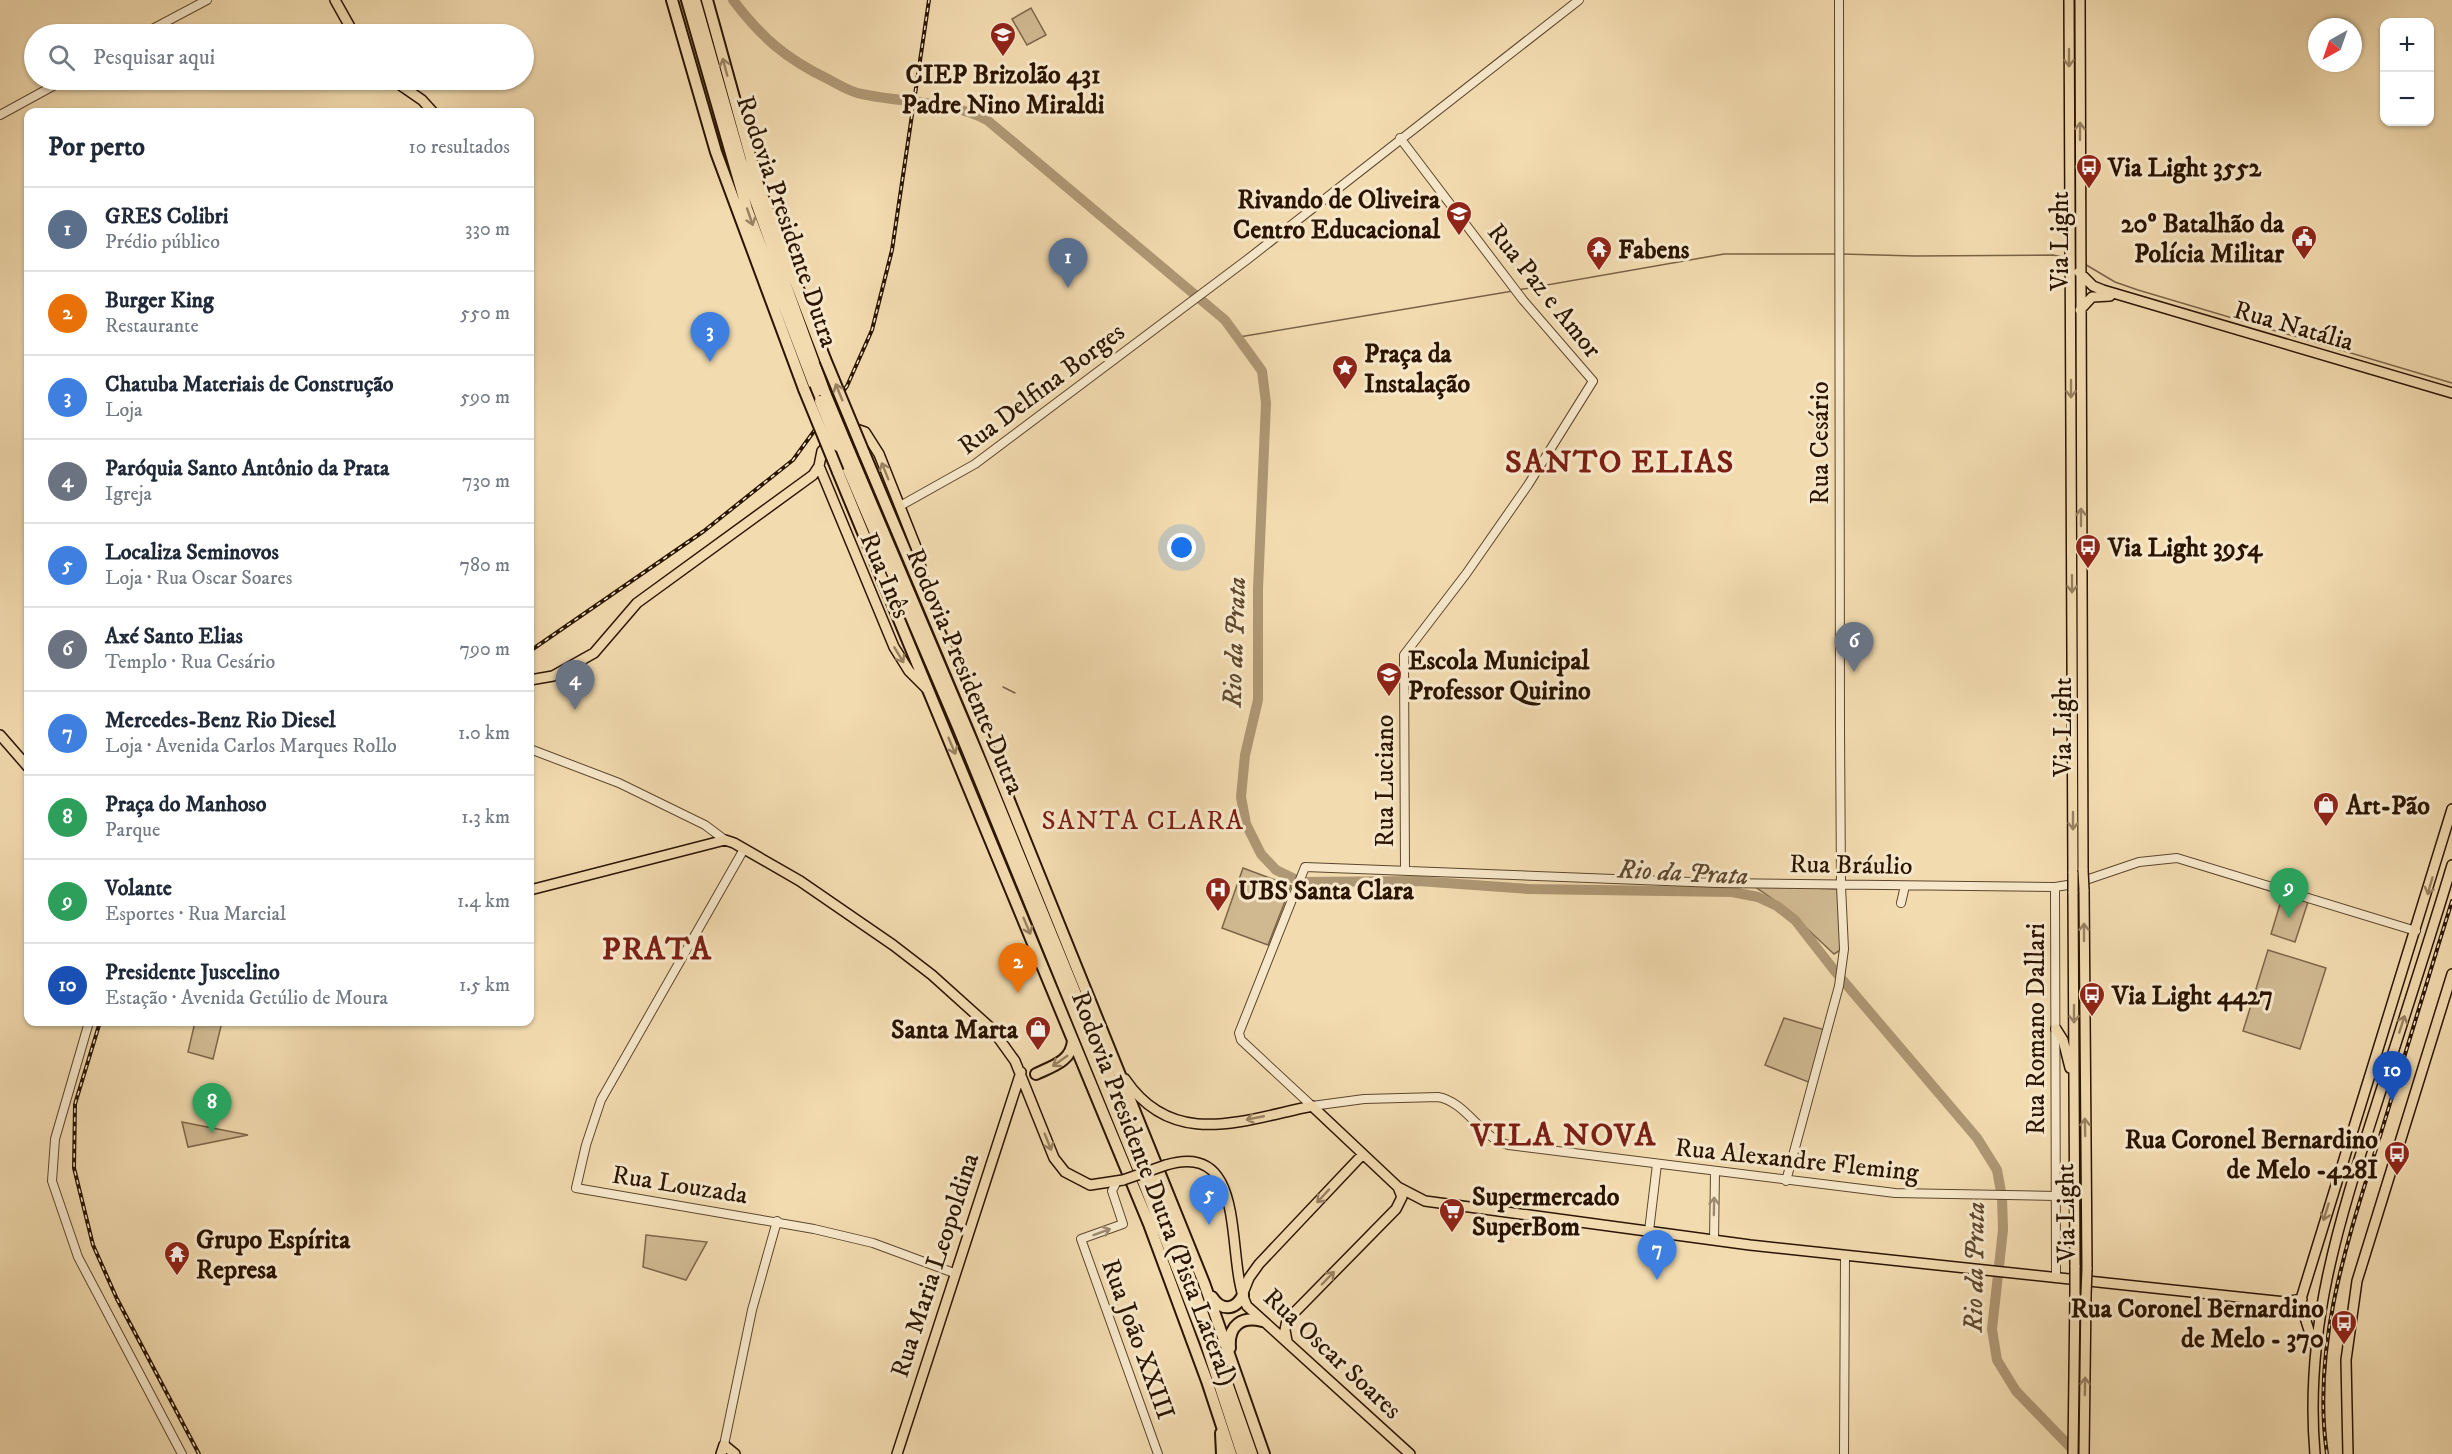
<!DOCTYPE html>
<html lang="pt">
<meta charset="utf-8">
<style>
body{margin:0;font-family:"IM FELL DW Pica",serif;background:#f6f6f7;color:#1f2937}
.controls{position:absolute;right:18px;top:18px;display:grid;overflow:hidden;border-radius:12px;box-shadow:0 2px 4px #0004}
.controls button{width:54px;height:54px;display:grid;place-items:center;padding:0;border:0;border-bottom:2px solid #e0e1e3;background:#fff;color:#1f2937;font:30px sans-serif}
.compass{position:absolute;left:2308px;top:18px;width:54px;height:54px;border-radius:50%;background:#fff;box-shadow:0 2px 4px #0004;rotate:220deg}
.you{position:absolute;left:1182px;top:548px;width:21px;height:21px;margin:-15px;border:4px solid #fff;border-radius:50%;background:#1a73e8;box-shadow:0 0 0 9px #1a73e833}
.badge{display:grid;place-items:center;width:39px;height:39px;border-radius:50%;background:#0f766e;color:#fff;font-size:20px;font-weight:700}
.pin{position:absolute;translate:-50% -50px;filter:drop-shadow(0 2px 3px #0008)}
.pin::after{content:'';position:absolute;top:32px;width:21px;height:18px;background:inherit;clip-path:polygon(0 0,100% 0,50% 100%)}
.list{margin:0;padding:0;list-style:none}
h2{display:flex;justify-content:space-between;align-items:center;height:78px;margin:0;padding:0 24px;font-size:26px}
h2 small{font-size:20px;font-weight:400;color:#747a83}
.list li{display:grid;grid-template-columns:39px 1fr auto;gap:18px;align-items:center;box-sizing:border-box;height:84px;padding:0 24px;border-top:2px solid #e0e1e3}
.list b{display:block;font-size:22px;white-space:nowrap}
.list p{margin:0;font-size:20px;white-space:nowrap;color:#747a83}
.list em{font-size:20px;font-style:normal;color:#747a83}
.icon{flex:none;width:33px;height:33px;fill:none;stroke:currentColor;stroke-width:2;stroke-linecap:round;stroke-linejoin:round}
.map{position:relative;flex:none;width:2452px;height:1454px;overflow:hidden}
.search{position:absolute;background:#fff;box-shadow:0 2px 4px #0004;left:24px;top:24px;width:510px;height:66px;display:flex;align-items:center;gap:15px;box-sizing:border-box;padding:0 21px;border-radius:33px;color:#747a83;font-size:22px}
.panel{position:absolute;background:#fff;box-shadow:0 2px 4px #0004;left:24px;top:108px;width:510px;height:918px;border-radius:12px}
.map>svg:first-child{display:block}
.green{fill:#d0b991;stroke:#7d6649;stroke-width:1.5}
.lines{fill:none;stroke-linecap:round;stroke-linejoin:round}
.stream{stroke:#796346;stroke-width:1.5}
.river{stroke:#ae9774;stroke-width:10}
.minor-casing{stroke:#5c462c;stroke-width:10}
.major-casing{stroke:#2a1401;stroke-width:12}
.highway-casing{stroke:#2a1401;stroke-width:14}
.minor{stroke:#f7e8cb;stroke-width:8}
.major{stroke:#f2dbaf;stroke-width:9}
.highway{stroke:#f2dbaf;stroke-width:10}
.rail-casing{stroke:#2a1401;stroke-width:4}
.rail{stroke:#f7e8cb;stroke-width:1.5;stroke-dasharray:4.5;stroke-linecap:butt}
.major-bridge-casing{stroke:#2a1401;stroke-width:12;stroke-linecap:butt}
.highway-bridge-casing{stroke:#2a1401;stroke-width:14;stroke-linecap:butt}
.major-bridge{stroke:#f2dbaf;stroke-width:9}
.highway-bridge{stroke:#f2dbaf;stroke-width:10}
.oneway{stroke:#988161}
.oneway2{stroke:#9b8970}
.labels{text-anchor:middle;stroke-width:6;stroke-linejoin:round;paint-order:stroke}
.poi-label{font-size:26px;font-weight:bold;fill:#2a1401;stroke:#f7e8cb;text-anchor:start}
.street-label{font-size:26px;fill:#2a1401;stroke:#f7e8cb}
.water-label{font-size:27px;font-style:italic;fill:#5f482f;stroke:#f7e8cb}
.neighbourhood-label{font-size:27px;letter-spacing:1.5px;fill:#7a1f14;stroke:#f7e8cb}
.district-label{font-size:32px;font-weight:bold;letter-spacing:1.5px;fill:#7a1f14;stroke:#f7e8cb}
</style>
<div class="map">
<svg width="2452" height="1454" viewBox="0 0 2452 1454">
<rect width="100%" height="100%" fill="#f2dbaf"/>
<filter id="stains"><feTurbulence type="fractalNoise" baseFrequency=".00333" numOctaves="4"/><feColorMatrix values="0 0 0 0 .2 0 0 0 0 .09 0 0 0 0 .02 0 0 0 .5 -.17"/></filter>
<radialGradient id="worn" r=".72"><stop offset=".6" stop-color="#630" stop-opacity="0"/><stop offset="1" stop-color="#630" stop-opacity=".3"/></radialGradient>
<path class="green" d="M1031,8L1046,35L1027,45L1012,19Z
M1243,868L1291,886L1268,945L1222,928Z
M1754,886L1838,889L1842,949L1834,954L1784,907Z
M2283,894L2308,902L2295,942L2271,934Z
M2268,950L2326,968L2300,1049L2243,1031Z
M1784,1018L1825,1030L1811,1083L1765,1065Z
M195,1022H222L213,1059L188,1052Z
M182,1122L248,1135L188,1147Z
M646,1235L707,1242L686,1280L643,1267Z"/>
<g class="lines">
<path class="stream" d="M1842,254L1915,256L2053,255L2067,258
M2083,263L2115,282L2138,290L2452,383
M1518,290L1724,254H1837
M1239,337L1513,291
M1003,687L1015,693"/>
<path class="river" d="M733,0C761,37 786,59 828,79C838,84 850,92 862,94C902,103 950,100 987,120L1225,320L1262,371L1266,403L1258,589V700L1245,755L1241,797L1246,824L1261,854L1276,870L1301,882L1418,881L1528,889L1732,892L1758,897L1777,906L1795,920L1834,970L1977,1138L1997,1170L2002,1197L2003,1230L1992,1329L1997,1360L2016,1391L2077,1454"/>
<defs>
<path id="minor" d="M143,34L207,0
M0,115L64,80
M1400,138L1523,300L1593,381L1528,485L1466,574L1404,655L1405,871
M900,506L975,464L1248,259L1579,0
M530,749L619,783L705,825L725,840
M744,849L601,1100L586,1145L576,1188L814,1229L873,1243L954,1273
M2055,887L2056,1278
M1901,903L1905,886
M89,1022L55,1139L52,1181L78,1257L182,1454
M1786,1181L1839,986L1844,949L1841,886L1840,729L1839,0
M1116,1183L1112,1191L1123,1224L1081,1239L1158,1454
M2056,1196L1895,1193L1509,1145C1481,1139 1467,1102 1438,1097L1364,1099L1312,1106L1241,1040L1239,1033L1305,867L1717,883L2055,887L2074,884L2139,862L2177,858L2416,931
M1649,1231L1657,1164
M1714,1240L1715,1172
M724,1445L752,1310L777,1221
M1844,1454L1845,1255"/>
<path id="major" d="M335,0L354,34
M2069,0L2073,873
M2080,0L2083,870
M393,80L422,100L433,112
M2079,272L2093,286L2103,290L2452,393
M2080,310L2092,297L2110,296
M819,466L894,647L909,671L927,689
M530,680L553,676L594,653L637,603L813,475L819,466L822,451L829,444L856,429L865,432L879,454L918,552L925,590
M0,735L28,767
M530,890L725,840L734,843L800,881L893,945L932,975L992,1029L1015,1061L1054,1158L1065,1172L1090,1185L1123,1180
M2084,890L2087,1269
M2073,892L2075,1267
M2056,1029L2063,1040L2070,1068
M1125,1079C1173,1150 1243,1120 1312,1106L1398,1187L1425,1201L1750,1245L2285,1302L2302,1299
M1166,1165C1251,1139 1224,1261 1247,1306L1410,1454
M1243,1293L1249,1278L1259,1264L1363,1154
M1287,1341L1285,1330L1287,1320L1396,1209L1402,1197L1398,1187
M2313,1343L2300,1302L2452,809
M721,1454L724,1445L735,1454
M897,1454L1021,1072
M2073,1454L2075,1294
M2084,1454L2086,1295
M2315,1454C2304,1329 2339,1221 2377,1103C2402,1024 2428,945 2452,865
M2348,1454L2346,1360L2357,1281L2452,974"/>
<path id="highway" d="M672,0L716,152L804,389
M687,0L747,209L820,401
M695,0L741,161L825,393
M707,0L758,184L825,359
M845,441L986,774L1179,1246L1252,1454
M838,446L958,727L1141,1176L1205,1341L1242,1454
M864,453L979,726L1204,1283L1264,1454
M838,472L1149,1224L1207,1381L1231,1454
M1036,1074C1053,1066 1072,1061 1073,1040
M1212,1297C1221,1311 1235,1311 1243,1295
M1230,1348C1228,1325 1242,1316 1262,1321
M1221,1433L1222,1454"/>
</defs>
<use href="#minor" class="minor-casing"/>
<use href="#major" class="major-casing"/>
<use href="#highway" class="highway-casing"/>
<use href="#minor" class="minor"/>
<use href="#major" class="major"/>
<use href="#highway" class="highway"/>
<defs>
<path id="rail" d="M530,651L704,531L793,460L847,386L872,330L892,250L929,0
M100,1022L75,1104L74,1168L93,1245L117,1299L199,1454
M2327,1454C2311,1344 2349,1236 2381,1133C2405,1055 2428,978 2452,901"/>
</defs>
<use href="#rail" class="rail-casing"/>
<use href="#rail" class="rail"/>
<defs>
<path id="major-bridge" d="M2083,870L2084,890
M2073,873V892
M1123,1180L1166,1165
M2075,1294V1267
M2086,1295L2087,1269"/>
<path id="highway-bridge" d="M825,359L864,453
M804,389L838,472
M825,393L845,441
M820,401L838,446"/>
</defs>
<use href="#major-bridge" class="major-bridge-casing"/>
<use href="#highway-bridge" class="highway-bridge-casing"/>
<use href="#major-bridge" class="major-bridge"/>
<use href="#highway-bridge" class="highway-bridge"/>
</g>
<defs><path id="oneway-shaft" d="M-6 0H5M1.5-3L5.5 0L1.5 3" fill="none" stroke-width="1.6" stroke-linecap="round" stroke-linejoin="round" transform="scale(1.5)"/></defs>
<g class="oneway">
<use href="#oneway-shaft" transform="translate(2069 58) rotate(90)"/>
<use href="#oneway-shaft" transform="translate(725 67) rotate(-105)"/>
<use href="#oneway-shaft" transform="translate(2080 131) rotate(-90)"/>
<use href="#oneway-shaft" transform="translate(750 217) rotate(71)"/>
<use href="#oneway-shaft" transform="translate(2071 389) rotate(90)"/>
<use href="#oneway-shaft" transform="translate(839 392) rotate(-112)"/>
<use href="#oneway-shaft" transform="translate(885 471) rotate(-112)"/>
<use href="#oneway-shaft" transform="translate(2081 517) rotate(-90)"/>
<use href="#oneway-shaft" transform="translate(2072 584) rotate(90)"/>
<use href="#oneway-shaft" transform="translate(899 655) rotate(59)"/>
<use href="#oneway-shaft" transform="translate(952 746) rotate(67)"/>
<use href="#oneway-shaft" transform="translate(2073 821) rotate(90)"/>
<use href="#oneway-shaft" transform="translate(2430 886) rotate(106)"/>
<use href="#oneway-shaft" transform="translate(1027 926) rotate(67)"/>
<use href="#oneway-shaft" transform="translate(2084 932) rotate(-90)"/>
<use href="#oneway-shaft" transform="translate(2074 1014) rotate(90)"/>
<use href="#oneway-shaft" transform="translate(2402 1024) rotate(-72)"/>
<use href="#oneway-shaft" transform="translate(1060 1061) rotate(145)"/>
<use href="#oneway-shaft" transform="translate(1255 1118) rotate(169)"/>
<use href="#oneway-shaft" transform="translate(2085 1127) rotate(-91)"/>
<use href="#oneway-shaft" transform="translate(1048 1142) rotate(68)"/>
<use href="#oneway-shaft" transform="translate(1323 1196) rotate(133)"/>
<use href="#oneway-shaft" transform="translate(2326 1212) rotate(107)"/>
<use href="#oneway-shaft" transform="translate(1328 1278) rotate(-46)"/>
<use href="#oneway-shaft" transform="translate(2085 1386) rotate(-89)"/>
</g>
<g class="oneway2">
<use href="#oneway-shaft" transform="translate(1714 1206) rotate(-89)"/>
<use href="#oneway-shaft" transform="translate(1102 1232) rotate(-20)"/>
</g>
<defs>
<symbol id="school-pin" viewBox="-11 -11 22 30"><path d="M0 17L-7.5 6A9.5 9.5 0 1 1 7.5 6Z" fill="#8f2418" stroke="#f7e8cb"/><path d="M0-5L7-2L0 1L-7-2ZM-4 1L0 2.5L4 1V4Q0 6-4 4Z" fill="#fff"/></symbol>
<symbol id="bus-pin" viewBox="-11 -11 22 30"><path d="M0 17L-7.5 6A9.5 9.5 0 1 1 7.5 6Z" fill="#8f2418" stroke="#f7e8cb"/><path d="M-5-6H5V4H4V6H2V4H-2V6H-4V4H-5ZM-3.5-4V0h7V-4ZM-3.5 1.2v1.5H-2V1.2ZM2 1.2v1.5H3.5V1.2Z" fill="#fff"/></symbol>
<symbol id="civic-pin" viewBox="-11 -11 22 30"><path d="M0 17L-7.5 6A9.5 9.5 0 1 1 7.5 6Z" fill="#8f2418" stroke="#f7e8cb"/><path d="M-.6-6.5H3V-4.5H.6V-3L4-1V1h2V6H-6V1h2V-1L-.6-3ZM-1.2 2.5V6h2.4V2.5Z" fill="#fff"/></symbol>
<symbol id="temple-pin" viewBox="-11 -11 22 30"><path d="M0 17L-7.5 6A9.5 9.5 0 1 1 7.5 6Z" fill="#8f2418" stroke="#f7e8cb"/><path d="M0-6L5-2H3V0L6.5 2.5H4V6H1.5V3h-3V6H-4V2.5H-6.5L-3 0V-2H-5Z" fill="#fff"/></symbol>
<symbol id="sight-pin" viewBox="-11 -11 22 30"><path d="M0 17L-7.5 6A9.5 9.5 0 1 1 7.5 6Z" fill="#8f2418" stroke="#f7e8cb"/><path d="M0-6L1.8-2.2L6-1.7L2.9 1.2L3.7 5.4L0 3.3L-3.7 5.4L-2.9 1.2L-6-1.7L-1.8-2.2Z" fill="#fff"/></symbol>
<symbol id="shop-pin" viewBox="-11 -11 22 30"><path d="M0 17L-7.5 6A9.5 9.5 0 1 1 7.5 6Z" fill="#8f2418" stroke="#f7e8cb"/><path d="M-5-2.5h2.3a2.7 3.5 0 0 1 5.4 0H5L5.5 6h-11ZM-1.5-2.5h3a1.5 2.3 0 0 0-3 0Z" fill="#fff"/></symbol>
<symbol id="hospital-pin" viewBox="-11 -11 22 30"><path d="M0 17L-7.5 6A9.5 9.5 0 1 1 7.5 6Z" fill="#8f2418" stroke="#f7e8cb"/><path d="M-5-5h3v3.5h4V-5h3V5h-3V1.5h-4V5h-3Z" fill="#fff"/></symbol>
<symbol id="supermarket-pin" viewBox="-11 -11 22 30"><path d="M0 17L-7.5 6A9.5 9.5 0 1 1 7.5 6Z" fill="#8f2418" stroke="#f7e8cb"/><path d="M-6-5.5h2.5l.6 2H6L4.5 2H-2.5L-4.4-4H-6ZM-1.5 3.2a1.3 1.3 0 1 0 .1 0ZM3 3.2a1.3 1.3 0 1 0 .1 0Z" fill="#fff"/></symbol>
</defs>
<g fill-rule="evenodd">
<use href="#school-pin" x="988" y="20" width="30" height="40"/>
<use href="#bus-pin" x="2074" y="152" width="30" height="40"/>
<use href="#school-pin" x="1444" y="199" width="30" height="40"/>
<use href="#civic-pin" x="2289" y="223" width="30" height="40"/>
<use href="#temple-pin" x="1584" y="234" width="30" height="40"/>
<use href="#sight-pin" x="1330" y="353" width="30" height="40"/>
<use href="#bus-pin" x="2073" y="532" width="30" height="40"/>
<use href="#school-pin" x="1374" y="660" width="30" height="40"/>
<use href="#shop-pin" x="2311" y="790" width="30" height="40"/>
<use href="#hospital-pin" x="1203" y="875" width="30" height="40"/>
<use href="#bus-pin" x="2077" y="980" width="30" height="40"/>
<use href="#shop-pin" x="1023" y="1014" width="30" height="40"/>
<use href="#bus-pin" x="2382" y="1139" width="30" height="40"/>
<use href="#supermarket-pin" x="1437" y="1196" width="30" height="40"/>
<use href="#temple-pin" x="162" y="1239" width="30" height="40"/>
<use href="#bus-pin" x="2329" y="1308" width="30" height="40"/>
</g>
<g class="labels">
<g class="poi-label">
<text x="1003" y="83" text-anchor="middle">CIEP Brizolão 431<tspan x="1003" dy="30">Padre Nino Miraldi</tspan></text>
<text x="2108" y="176">Via Light 3552</text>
<text x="1440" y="208" text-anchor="end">Rivando de Oliveira<tspan x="1440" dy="30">Centro Educacional</tspan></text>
<text x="2284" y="232" text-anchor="end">20º Batalhão da<tspan x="2284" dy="30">Polícia Militar</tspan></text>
<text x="1618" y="258">Fabens</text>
<text x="1364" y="362">Praça da<tspan x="1364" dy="30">Instalação</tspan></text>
<text x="2108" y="556">Via Light 3954</text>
<text x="1408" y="669">Escola Municipal<tspan x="1408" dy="30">Professor Quirino</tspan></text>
<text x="2346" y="814">Art-Pão</text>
<text x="1238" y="899">UBS Santa Clara</text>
<text x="2112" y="1004">Via Light 4427</text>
<text x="1018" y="1038" text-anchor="end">Santa Marta</text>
<text x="2378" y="1148" text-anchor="end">Rua Coronel Bernardino<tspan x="2378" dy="30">de Melo -428I</tspan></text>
<text x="1472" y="1205">Supermercado<tspan x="1472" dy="30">SuperBom</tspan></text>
<text x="196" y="1248">Grupo Espírita<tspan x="196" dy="30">Represa</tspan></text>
<text x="2324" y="1317" text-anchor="end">Rua Coronel Bernardino<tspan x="2324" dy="30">de Melo - 370</tspan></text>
</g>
<g class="street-label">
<text transform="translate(788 221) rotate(71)" y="9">Rodovia Presidente Dutra</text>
<text transform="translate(2059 241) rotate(-90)" y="9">Via Light</text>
<text transform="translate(1545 290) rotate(51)" y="9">Rua Paz e Amor</text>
<text transform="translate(2294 325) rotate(16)" y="9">Rua Natália</text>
<text transform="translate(1041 388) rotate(-37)" y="9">Rua Delfina Borges</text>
<text transform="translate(1819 443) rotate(-90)" y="9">Rua Cesário</text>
<text transform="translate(886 575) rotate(67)" y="9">Rua Inês</text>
<text transform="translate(966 671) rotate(67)" y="9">Rodovia Presidente Dutra</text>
<text transform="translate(2062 727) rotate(-90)" y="9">Via Light</text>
<text transform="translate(1384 781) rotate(-90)" y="9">Rua Luciano</text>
<text transform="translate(1851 864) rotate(1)" y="9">Rua Bráulio</text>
<text transform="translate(2035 1029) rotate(-90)" y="9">Rua Romano Dallari</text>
<text transform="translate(1797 1159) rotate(6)" y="9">Rua Alexandre Fleming</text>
<text transform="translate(680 1184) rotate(9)" y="9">Rua Louzada</text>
<text transform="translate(1155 1188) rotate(69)" y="9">Rodovia Presidente Dutra (Pista Lateral)</text>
<text transform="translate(2065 1213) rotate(-91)" y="9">Via Light</text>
<text transform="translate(934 1265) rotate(-72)" y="9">Rua Maria Leopoldina</text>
<text transform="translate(1139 1339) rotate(70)" y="9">Rua João XXIII</text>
<text transform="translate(1333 1353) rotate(43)" y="9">Rua Oscar Soares</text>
</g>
<g class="water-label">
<text transform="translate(1234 642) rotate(-88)" y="9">Rio da Prata</text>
<text transform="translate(1683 872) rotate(3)" y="9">Rio da Prata</text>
<text transform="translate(1974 1267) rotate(-89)" y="9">Rio da Prata</text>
</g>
<g class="neighbourhood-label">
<text x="1143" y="829">SANTA CLARA</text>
</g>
<g class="district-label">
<text x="1620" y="472">SANTO ELIAS</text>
<text x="657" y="959">PRATA</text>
<text x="1564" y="1145">VILA NOVA</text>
</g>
</g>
<rect width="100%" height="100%" filter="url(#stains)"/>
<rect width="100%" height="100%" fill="url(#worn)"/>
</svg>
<div class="controls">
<button>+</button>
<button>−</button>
</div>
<svg class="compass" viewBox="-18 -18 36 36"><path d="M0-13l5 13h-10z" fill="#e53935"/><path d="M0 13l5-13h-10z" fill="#747a83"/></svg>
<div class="you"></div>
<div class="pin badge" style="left:1068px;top:288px;background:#5c6f8a">1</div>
<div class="pin badge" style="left:1018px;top:993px;background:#e8710a">2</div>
<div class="pin badge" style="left:710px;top:362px;background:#3f7fe0">3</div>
<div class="pin badge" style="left:575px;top:710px;background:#6b7280">4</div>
<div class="pin badge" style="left:1209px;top:1225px;background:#3f7fe0">5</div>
<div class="pin badge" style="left:1854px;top:672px;background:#6b7280">6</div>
<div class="pin badge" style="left:1657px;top:1280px;background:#3f7fe0">7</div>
<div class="pin badge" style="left:212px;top:1133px;background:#2e9e5b">8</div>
<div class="pin badge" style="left:2289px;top:918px;background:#2e9e5b">9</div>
<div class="pin badge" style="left:2392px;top:1101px;background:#1a4fb4">10</div>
<div class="search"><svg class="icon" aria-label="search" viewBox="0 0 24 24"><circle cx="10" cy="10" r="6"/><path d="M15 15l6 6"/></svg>Pesquisar aqui</div>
<section class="panel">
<h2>Por perto<small>10 resultados</small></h2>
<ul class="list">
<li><span class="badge" style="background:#5c6f8a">1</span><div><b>GRES Colibri</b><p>Prédio público</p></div><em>330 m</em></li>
<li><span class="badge" style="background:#e8710a">2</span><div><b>Burger King</b><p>Restaurante</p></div><em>550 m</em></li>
<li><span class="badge" style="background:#3f7fe0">3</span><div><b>Chatuba Materiais de Construção</b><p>Loja</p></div><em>590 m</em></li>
<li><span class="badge" style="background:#6b7280">4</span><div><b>Paróquia Santo Antônio da Prata</b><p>Igreja</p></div><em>730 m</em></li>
<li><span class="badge" style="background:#3f7fe0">5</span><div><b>Localiza Seminovos</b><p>Loja · Rua Oscar Soares</p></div><em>780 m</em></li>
<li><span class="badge" style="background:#6b7280">6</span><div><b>Axé Santo Elias</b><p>Templo · Rua Cesário</p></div><em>790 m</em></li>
<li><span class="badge" style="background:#3f7fe0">7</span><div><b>Mercedes-Benz Rio Diesel</b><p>Loja · Avenida Carlos Marques Rollo</p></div><em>1.0 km</em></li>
<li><span class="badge" style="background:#2e9e5b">8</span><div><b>Praça do Manhoso</b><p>Parque</p></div><em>1.3 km</em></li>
<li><span class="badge" style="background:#2e9e5b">9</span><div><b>Volante</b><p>Esportes · Rua Marcial</p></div><em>1.4 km</em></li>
<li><span class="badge" style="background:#1a4fb4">10</span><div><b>Presidente Juscelino</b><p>Estação · Avenida Getúlio de Moura</p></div><em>1.5 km</em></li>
</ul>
</section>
</div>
